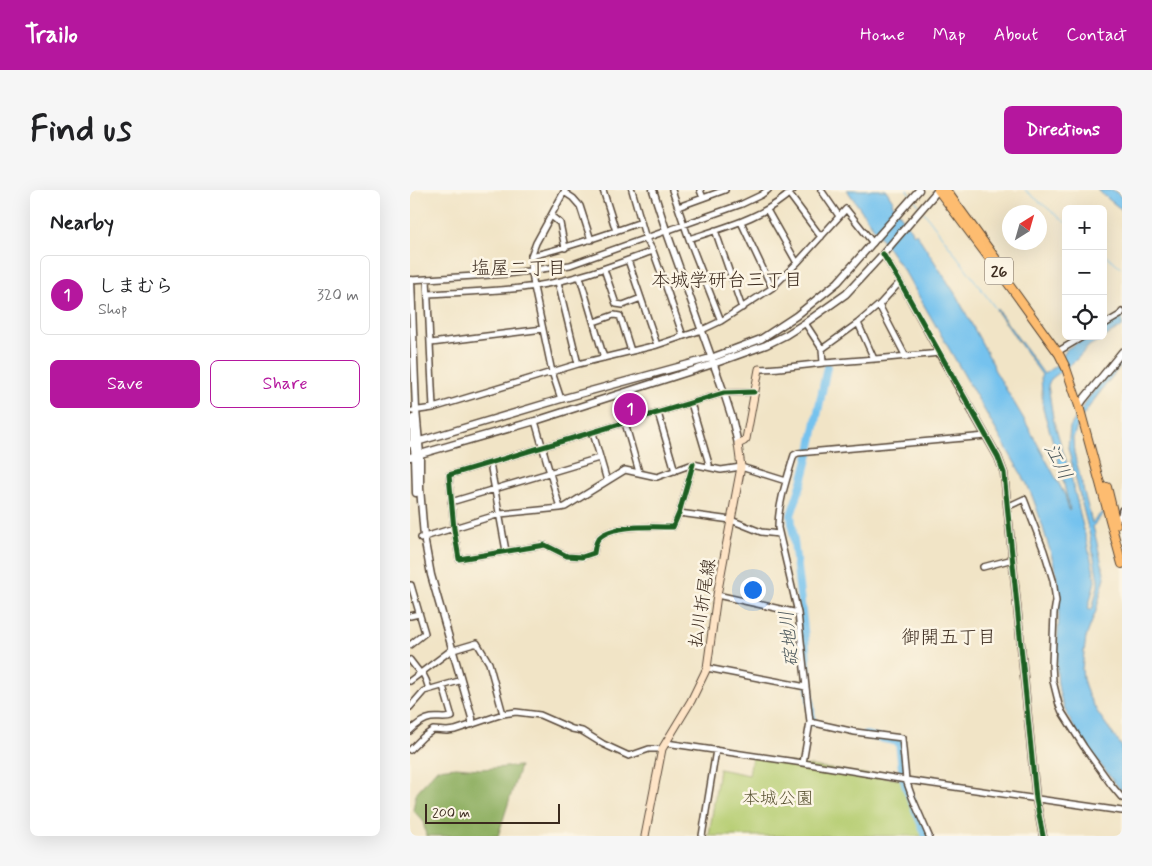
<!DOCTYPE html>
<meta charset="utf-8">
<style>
body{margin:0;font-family:Mynerve,"Klee One",sans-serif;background:#f6f6f6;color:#202124}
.controls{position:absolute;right:15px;top:15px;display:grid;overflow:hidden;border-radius:8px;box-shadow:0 5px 20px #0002}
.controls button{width:45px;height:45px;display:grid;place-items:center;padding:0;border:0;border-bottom:1px solid #e0e0e0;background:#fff;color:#202124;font:25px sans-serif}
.compass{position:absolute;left:592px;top:15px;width:45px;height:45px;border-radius:50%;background:#fff;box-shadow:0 5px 20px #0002;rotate:37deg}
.scale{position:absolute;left:15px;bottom:12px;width:135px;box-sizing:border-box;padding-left:5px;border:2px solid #3b2a1e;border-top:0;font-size:14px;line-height:18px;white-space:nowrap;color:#3b2a1e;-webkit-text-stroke:4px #fcf5e5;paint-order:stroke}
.you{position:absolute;left:342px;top:399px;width:18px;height:18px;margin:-12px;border:4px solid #fff;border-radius:50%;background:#1a73e8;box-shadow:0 0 0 8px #1a73e833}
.badge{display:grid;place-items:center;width:32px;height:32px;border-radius:50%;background:#b5179e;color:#fff;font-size:16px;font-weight:700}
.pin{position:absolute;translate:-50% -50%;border:2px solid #fff;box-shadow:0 1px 5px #0006}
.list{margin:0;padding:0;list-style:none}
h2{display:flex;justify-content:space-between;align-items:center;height:65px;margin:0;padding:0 20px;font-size:21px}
h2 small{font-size:16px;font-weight:400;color:#757577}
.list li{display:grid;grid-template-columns:32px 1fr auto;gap:15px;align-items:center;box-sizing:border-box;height:80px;margin:0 10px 10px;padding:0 10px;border:1px solid #e0e0e0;border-radius:8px}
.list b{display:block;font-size:19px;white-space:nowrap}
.list p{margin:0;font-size:16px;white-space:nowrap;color:#757577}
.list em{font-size:16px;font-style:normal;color:#757577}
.actions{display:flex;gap:10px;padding:15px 20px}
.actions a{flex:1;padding:11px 0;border:1px solid #b5179e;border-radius:8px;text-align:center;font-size:18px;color:#b5179e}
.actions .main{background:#b5179e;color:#fff}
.icon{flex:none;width:28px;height:28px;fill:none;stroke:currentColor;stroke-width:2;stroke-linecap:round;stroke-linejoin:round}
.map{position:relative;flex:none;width:712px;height:646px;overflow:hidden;border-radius:8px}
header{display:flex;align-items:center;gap:30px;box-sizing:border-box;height:70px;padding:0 25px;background:#b5179e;color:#fff}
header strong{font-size:24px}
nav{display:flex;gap:28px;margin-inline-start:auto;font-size:18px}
.intro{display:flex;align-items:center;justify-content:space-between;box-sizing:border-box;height:120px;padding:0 30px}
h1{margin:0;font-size:35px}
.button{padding:12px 22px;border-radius:8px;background:#b5179e;color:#fff;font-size:18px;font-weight:700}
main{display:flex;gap:30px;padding:0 30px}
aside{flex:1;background:#fff;border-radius:8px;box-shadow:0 5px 20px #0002}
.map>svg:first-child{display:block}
.green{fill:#b6cd72;stroke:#787c48}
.forest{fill:#90b064;stroke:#666d41}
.water{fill:#74c2ee;stroke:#587686}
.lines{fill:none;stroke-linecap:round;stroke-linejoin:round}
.stream{stroke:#74c2ee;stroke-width:1}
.river{stroke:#74c2ee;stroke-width:8}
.minor-casing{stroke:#564637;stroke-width:8}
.tertiary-casing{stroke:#564637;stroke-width:9}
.secondary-casing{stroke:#564637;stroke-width:9}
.primary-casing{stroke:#564637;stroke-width:10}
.minor{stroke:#fff;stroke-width:5}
.tertiary{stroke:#fff;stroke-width:6}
.secondary{stroke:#fee4c6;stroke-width:7}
.primary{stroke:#fdbc70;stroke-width:8}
.cycleway-casing{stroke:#fcf5e5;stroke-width:8}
.cycleway{stroke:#1b5e20;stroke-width:5}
.labels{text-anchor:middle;stroke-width:5;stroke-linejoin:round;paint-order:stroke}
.shield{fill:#fcf5e5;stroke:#75675a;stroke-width:1}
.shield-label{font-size:16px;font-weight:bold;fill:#3b2a1e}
.street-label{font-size:18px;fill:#3b2a1e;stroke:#fcf5e5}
.park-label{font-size:18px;fill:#5a5333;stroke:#fcf5e5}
.neighbourhood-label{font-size:19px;fill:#3b2a1e;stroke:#fcf5e5}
.water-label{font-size:19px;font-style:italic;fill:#4c585c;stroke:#fcf5e5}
</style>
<header>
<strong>Trailo</strong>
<nav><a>Home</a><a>Map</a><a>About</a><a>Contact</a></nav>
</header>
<div class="intro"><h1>Find us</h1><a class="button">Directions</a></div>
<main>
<aside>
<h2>Nearby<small></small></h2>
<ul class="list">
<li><span class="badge">1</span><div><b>しまむら</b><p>Shop</p></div><em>320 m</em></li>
</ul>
<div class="actions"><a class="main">Save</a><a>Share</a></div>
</aside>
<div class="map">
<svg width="712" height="646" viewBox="0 0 712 646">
<rect width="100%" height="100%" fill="#fcf5e5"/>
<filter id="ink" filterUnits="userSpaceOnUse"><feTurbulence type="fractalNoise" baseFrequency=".02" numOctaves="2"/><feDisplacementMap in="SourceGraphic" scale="10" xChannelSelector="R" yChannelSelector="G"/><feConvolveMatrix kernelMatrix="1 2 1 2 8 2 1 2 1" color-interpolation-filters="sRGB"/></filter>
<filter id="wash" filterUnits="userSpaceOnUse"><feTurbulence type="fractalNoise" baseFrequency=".0096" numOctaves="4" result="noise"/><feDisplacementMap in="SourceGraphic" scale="20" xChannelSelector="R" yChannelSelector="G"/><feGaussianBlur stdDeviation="1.12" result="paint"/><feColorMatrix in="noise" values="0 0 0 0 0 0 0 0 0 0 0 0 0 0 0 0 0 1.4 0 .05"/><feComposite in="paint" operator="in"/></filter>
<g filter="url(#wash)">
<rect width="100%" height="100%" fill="#f1e4c6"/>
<path class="green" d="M342,567L493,590L495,600L516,646H299L309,579L339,585Z"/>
<path class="forest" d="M110,576L88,646H16L13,631L3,620L6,603L27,579L46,577L70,579Z"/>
<path class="water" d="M437,0H476L483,11L482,13L504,44L506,43L546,105L583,174L584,179L615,231L655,305L659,321L660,320L647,265L633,219L631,186L632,185L586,120L587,119L634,184L648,174L657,159L678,146H693V137L712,124V137L679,156L666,170L641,189L638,195L643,228L653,262L660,282L683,378L685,391L678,419L682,420L688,396V390L680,346L658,258L659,247L660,237L666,227L679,207L712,166V174L684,210L669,231L663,248L664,263L682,333L692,322L694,323L683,336L695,387L686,421L676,447L672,479L673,489L678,505L688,523L712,557V602C693,577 665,546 654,517C644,492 647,469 648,442C649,429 649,417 648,404C648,385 642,366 636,348C631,330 625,312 617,294L496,84Z
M687,0H703L712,7V20Z"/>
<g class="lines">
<path class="stream" d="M497,0L501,5
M615,0L656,33
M505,10L510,17
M514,22L586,119
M693,63L712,78"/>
<path class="river" d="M402,532L396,457L381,325L392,292L400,261L417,177
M455,545L489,552L493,587L496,598L516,646"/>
</g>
</g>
<g filter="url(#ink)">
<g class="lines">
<defs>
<path id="minor" d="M193,0L206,41
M222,0L236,49L243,61L255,94L273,146
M262,0L279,49L311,131
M290,0L293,8
M411,0L429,26
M154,2L163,8L170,16L181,50
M379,4L411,47
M268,17L315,0
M357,20L387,73
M141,26L150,33L155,58
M331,32L362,98
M305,40L332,118
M279,49C316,37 355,27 383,0
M121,66C159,57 195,45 231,32
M218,70L247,155
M194,79L206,114L213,115L231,108
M170,87L194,168
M17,89L23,218
M0,90L97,84L160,75L332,14L351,5L358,0
M148,92L168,174
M18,104C54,102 90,102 125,96C166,90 204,75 243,61
M469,115L496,167
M184,132L204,125L210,126L221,161
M395,133L412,159L448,133L469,115L490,92
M448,133L464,169
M693,135L710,125L712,122
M21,153L133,139
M412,159L413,173
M647,162L674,146
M349,179C371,179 392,175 414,173C452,170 491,167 529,163L490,92L473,64
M151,209L142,182L124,97L121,74V66L126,53L155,0
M281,213L299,274V277
M2,221L23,218L168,174L247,155L292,140L311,131L362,98L387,73L436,19L463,53
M248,223L265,281
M215,233L229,282
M183,243L197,291
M80,273L96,361
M283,274L269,323L263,337C244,337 202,334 189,348C185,352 185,358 184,363L172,367L157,366L135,355L49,369L44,339L39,285L314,203L344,202
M41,312L189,268
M597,317L614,309L634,361L643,390L646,411L644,423L642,475L643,491L649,515L652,522L674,557L702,596L712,608
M150,318L155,317L215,280L247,287L283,274L311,280L331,277L376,291
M269,323L321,330L351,342L369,344
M705,332L711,325L712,320
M11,348L90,324L150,318L125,231
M573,377L603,369
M0,395H1L15,443L0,455
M307,405L388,423
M0,426L9,424
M0,470L10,483
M297,478L396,497
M12,482L16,490L19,499
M0,491L40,461L67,453L79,473L93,524
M0,517L14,501L49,491
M400,532L445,542L492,548L496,590L502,607L519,646
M0,541C5,536 14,529 21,528C28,527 35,529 42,527L33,496
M256,553L393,573L496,590L712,621
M0,560L13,547L23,540L37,541L45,540L93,524L106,522L130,525L162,539L172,541L193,554L219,566L239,559H252
M393,573L400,532L396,497L388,423L368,338C368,314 377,288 384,265L388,263L576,246
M292,646L306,560"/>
<path id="tertiary" d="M243,0L256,40L314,203L322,228L328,254
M1,90L6,220L10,264V298L14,347L21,385L62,528V534
M529,163L588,267L594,283L626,609L633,646
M669,216L673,210L712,162
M3,228V253L5,266L6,303
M0,254L151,209L301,168L351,149L386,126L428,92L509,0
M0,267L125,231L303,174L356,155L376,145L395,133L436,104L473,64L528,0"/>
<path id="secondary" d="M235,646L252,559L281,511L297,478L307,405L331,277L328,254L334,251L336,249L349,179"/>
<path id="primary" d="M528,0L597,92L649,164L656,178L669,216L712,374
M536,0L589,73
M697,297L706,334"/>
</defs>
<use href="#minor" class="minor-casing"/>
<use href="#tertiary" class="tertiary-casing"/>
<use href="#secondary" class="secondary-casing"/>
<use href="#primary" class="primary-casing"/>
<use href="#minor" class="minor"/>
<use href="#tertiary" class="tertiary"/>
<use href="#secondary" class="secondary"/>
<use href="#primary" class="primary"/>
<defs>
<path id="cycleway" d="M473,64L490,92L588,267L594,283L626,609L633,646
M283,274L269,323L263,337C244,337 202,334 189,348C185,352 185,358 184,363L172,367L157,366L135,355L49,369L44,339L39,285L314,203L344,202"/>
</defs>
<use href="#cycleway" class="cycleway-casing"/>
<use href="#cycleway" class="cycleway"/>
</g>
</g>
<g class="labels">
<rect class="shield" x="575" y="67.5" width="28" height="27" rx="4"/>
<g class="shield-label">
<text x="589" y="87">26</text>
</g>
<g class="street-label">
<text transform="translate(292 413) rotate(-81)" y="6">払川折尾線</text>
</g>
<g class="park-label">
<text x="368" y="614">本城公園</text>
</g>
<g class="neighbourhood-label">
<text x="109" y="84">塩屋二丁目</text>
<text x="317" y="96">本城学研台三丁目</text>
<text x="539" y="453">御開五丁目</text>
</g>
<g class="water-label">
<text transform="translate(649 271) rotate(63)" y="7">江川</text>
<text transform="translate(378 449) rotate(-96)" y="7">碇地川</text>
</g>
</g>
</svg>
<div class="controls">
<button>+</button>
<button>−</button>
<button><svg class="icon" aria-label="locate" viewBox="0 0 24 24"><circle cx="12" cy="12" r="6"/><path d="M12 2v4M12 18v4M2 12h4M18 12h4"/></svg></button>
</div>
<svg class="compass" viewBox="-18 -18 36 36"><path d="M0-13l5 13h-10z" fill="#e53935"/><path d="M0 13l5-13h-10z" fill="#757577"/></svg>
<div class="scale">200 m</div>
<div class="you"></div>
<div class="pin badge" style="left:220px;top:219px">1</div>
</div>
</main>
